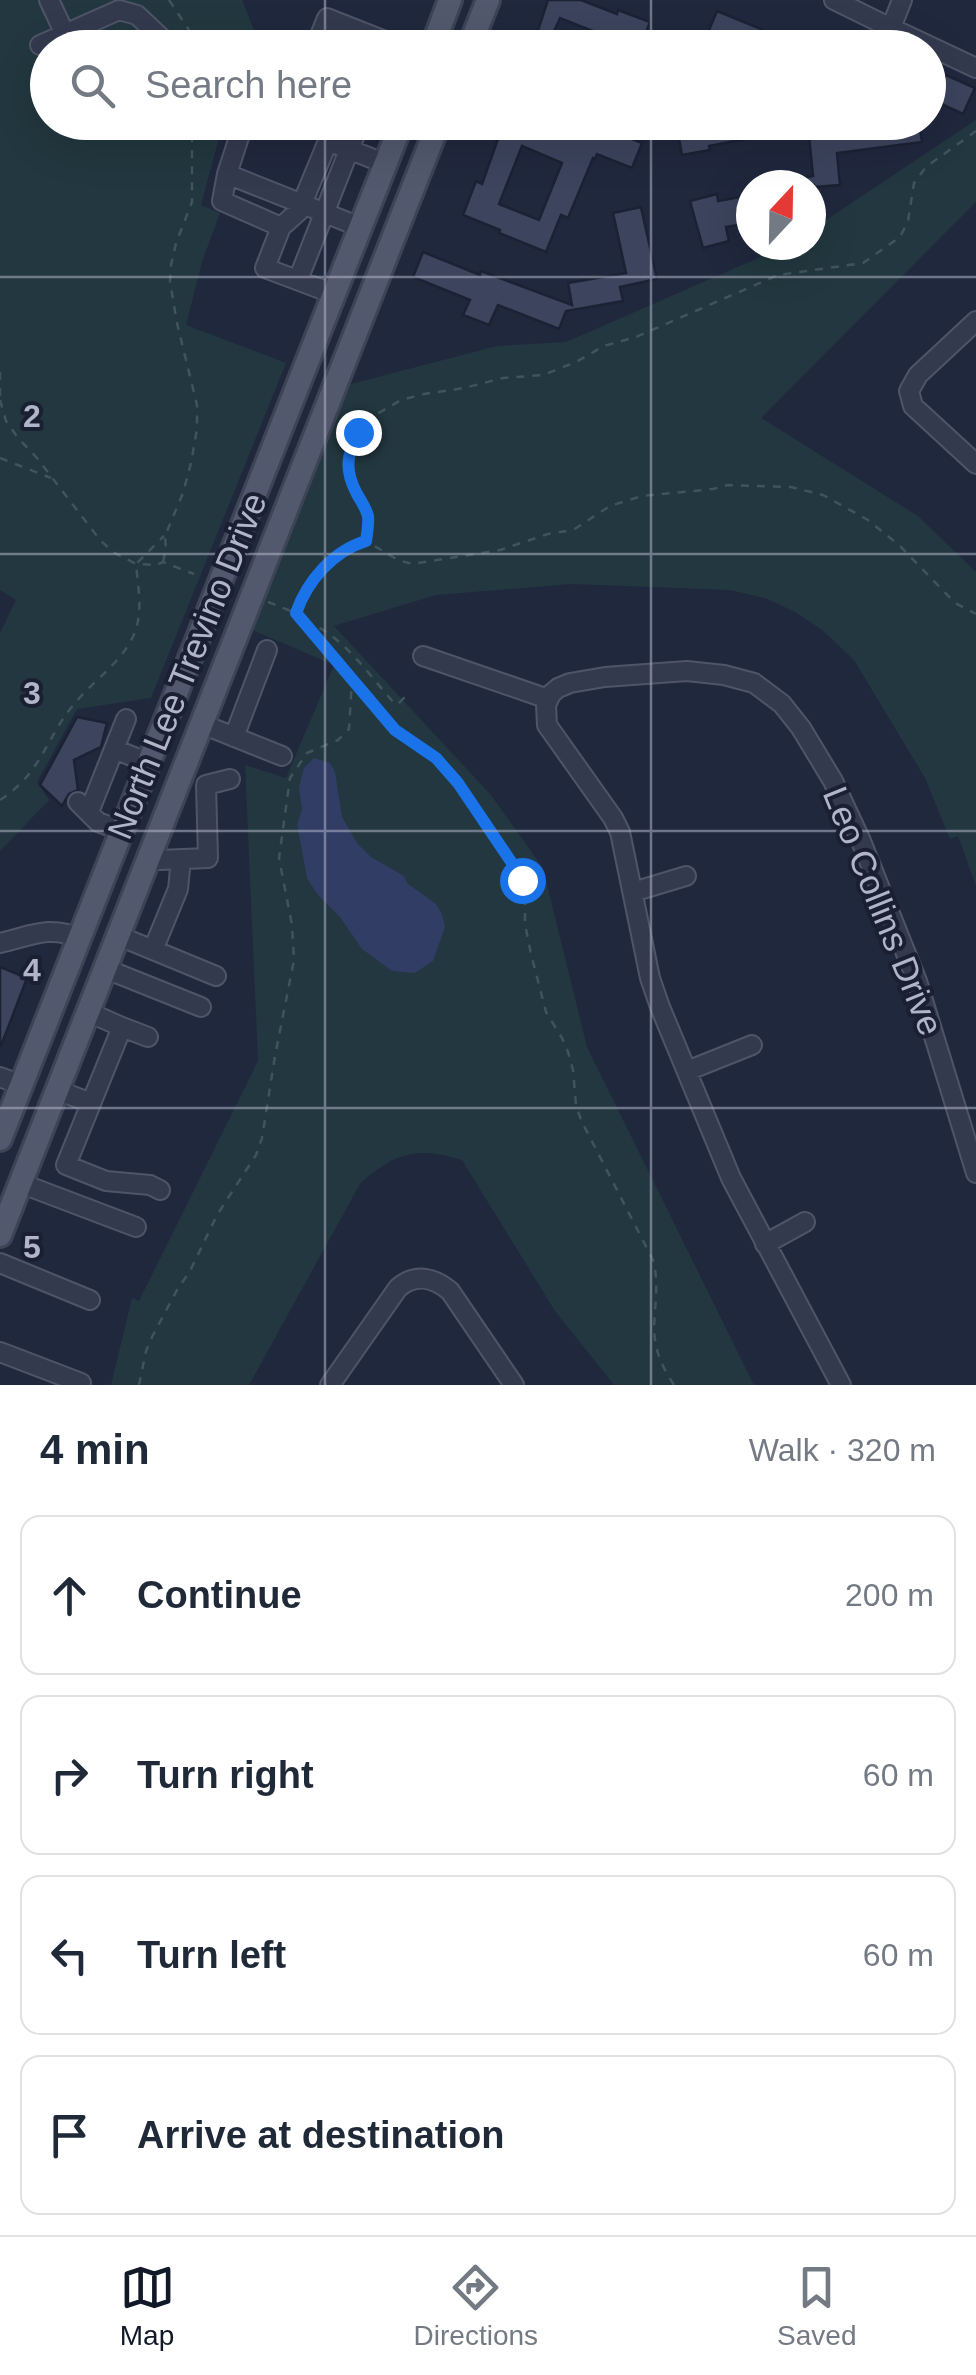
<!DOCTYPE html>
<meta charset="utf-8">
<style>
body{margin:0;font-family:Arial,sans-serif;background:#f6f6f7;color:#1f2937}
.compass{position:absolute;left:736px;top:170px;width:90px;height:90px;border-radius:50%;background:#fff;box-shadow:0 10px 40px #0002;rotate:22deg}
.stop{position:absolute;width:30px;height:30px;margin:-22px;border:8px solid #1a73e8;border-radius:50%;background:#fff}
.stop.end{background:#1a73e8;border-color:#fff;box-shadow:0 2px 10px #0008}
.list{margin:0;padding:0;list-style:none}
h2{display:flex;justify-content:space-between;align-items:center;height:130px;margin:0;padding:0 40px;font-size:42px}
h2 small{font-size:32px;font-weight:400;color:#747a83}
.list li{display:grid;grid-template-columns:65px 1fr auto;gap:30px;align-items:center;box-sizing:border-box;height:160px;margin:0 20px 20px;padding:0 20px;border:2px solid #e0e1e3;border-radius:20px}
.list b{display:block;font-size:38px;white-space:nowrap}
.list em{font-size:32px;font-style:normal;color:#747a83}
.icon{flex:none;width:55px;height:55px;fill:none;stroke:currentColor;stroke-width:2;stroke-linecap:round;stroke-linejoin:round}
.map{position:relative;flex:none;width:976px;height:1385px;overflow:hidden}
.search{position:absolute;background:#fff;box-shadow:0 10px 40px #0002;left:30px;right:30px;top:30px;height:110px;display:flex;align-items:center;gap:25px;box-sizing:border-box;padding:0 35px;border-radius:55px;color:#747a83;font-size:38px}
.sheet{height:850px;background:#fff}
nav{display:flex;justify-content:space-around;align-items:center;box-sizing:border-box;height:140px;border-top:2px solid #e0e1e3;background:#fff;font-size:28px;color:#747a83}
nav a{display:grid;justify-items:center;gap:5px}
nav .on{color:#111827}
.map>svg:first-child{display:block}
.green{fill:#22373f}
.water{fill:#313d64}
.building{fill:#3c445e;stroke:#1b2234;stroke-width:2.5;fill-rule:evenodd}
.lines{fill:none;stroke-linecap:round;stroke-linejoin:round}
.minor-casing{stroke:#4f5568;stroke-width:22}
.major-casing{stroke:#3d4456;stroke-width:28}
.path{stroke:#40545c;stroke-width:2.5;stroke-dasharray:8 8;stroke-linecap:butt}
.minor{stroke:#343a4e;stroke-width:18}
.major{stroke:#52596e;stroke-width:22}
.route{stroke:#1a73e8;stroke-width:12}
.grid{fill:none;stroke:#b0b5c9;stroke-width:2.5;stroke-opacity:0.55}
.labels{text-anchor:middle;stroke-width:8;stroke-linejoin:round;paint-order:stroke}
.street-label{font-size:35px;fill:#b0b5c9;stroke:#1a2032}
.grid-label{font-size:32px;text-anchor:middle;font-weight:bold;fill:#b0b5c9;stroke:#1a2032;stroke-width:8;stroke-linejoin:round;paint-order:stroke}
</style>
<div class="map">
<svg width="976" height="1385" viewBox="0 0 976 1385">
<rect width="100%" height="100%" fill="#20283e"/>
<path class="green" d="M0,0H242L261,47L48,48V122L223,123L201,205L220,213L202,262L186,325L286,363L151,698L77,709L37,782L49,800L0,851V633L16,600L0,590Z
M976,120V202L761,418L918,516L976,572V886L958,836L950,839L925,778L854,660L822,630L795,612L767,599L730,590L571,584L436,595L334,626L491,795L543,868L587,1047L754,1385H614L555,1311L462,1160C417,1146 394,1153 360,1184L249,1385H111L132,1298L139,1301L258,1061L245,765L286,778L334,665L252,630L347,385L497,346L566,342L788,245H811V230Z"/>
<path class="water" d="M314,758L330,763L335,772L342,817L357,843L371,857L404,876L407,883L436,904L442,914L445,927L433,961L415,973L392,971L362,949L340,917L318,895L307,878L297,824L302,810L299,787L304,768Z"/>
<path class="building" d="M548,0H581L617,14L618,10L650,22L640,48H636L560,18L552,36L561,40L558,48H532Z
M717,11L761,29L753,48H734L717,40L714,46L717,48H683L689,35L704,42Z
M928,72L944,79L946,75L975,88L963,114L928,98Z
M504,122H537L567,135L572,122H575L608,136L610,130L642,143L632,168L597,154L595,159L593,158L568,218L561,215L546,252L499,233L500,230L463,215L476,181L482,184ZM522,146L562,163L539,220L499,204Z
M676,122H769L771,134L709,146L710,150L682,155Z
M885,122H919L922,142L837,153L840,185L814,187V185H792V180L813,176L809,136L848,133V128Z
M717,194L718,201L751,195V223L726,227L729,241L703,248L690,201Z
M641,207L657,279L620,287L623,301L566,311L559,329L498,305L489,325L463,315L470,300L413,277L423,252L480,275L481,271L572,305L568,283L626,273L613,213Z
M77,717L107,723L101,747L74,760L78,790L69,794L62,806L40,785Z
M0,967L27,978L1,1046H0Z"/>
<g class="lines">
<defs>
<path id="minor" d="M49,0L65,34
M834,0L891,28L902,0
M891,28L976,68
M40,45L119,10L137,15L172,48
M315,48L327,18L403,48
M244,122L227,174L222,201L281,227
M227,174L360,227
M298,280L360,122
M334,294L265,268L281,227L299,211L328,141L386,164
M976,321L918,375L909,391L913,406L976,464
M423,656L548,699
M202,724L282,756
M234,737L267,650
M114,749L149,763
M78,802L98,822L122,831
M89,812L126,719
M150,856L159,860L208,858L206,785L230,779
M181,859L178,889L153,950L216,976
M633,892L686,876
M119,936L153,950
M0,943C31,936 49,925 79,938
M106,969L201,1007
M88,1012L122,1027L66,1165L106,1181L150,1185L160,1190
M122,1027L148,1037
M687,1071L752,1045
M0,1077L21,1085
M57,1090L91,1103
M20,1183L136,1227
M765,1244L805,1222
M0,1263L90,1300
M0,1352L81,1383
M330,1385L398,1288C415,1273 433,1277 450,1291L514,1385
M841,1385L731,1178L660,1007L650,978L620,832L613,818L547,725L546,705L551,694L558,688L570,683L605,677L687,671L724,675L754,683L782,704L801,728L833,781L861,841L917,981L976,1173"/>
<path id="major" d="M432,48L450,0
M469,48L488,0
M0,1139L402,122
M0,1235L439,122"/>
</defs>
<use href="#minor" class="minor-casing"/>
<use href="#major" class="major-casing"/>
<path class="path" d="M169,0L201,48
M0,372V399
M0,400L6,421L18,438L37,458L100,540L113,552L136,564L157,565L163,562L194,574
M0,458L51,478
M366,541L369,523L367,511L349,479L347,465L352,444L359,432L375,415L401,400L424,394L464,388L503,378L543,375L576,362L604,346L636,337L778,275L863,263L900,237L908,221L914,183L926,167L976,131
M163,562L166,549L165,536L183,493L191,463L197,429V405L177,323L170,282L171,265L176,243L192,202V122
M268,602L296,613L395,729L437,758L458,783L518,872L525,890V924L531,954L546,1012L562,1038L568,1052L573,1070L576,1105L581,1120L654,1262C663,1314 639,1333 674,1385
M297,611C307,580 334,551 366,541L398,560L412,564L500,550L548,534L573,530L610,506L642,496L713,489L728,485L791,487L823,495L868,520L900,546L955,603L976,614
M305,621C343,635 368,674 395,704H398L406,696
M0,800C43,772 45,738 75,703C95,679 123,662 135,632C143,610 138,587 136,564L164,536
M139,1385L146,1351L152,1337L177,1290L190,1271L217,1215L256,1155L262,1138L275,1056L294,960L292,925L279,858L290,778L307,753L338,740L349,729L352,679"/>
<use href="#minor" class="minor"/>
<use href="#major" class="major"/>
</g>
<g class="lines">
<path class="route" d="M358,432C347,455 344,470 357,494C361,501 366,508 368,516C369,525 367,533 366,541C333,551 307,581 296,613L395,730L436,758L458,783L518,872L522,880"/>
</g>
<path class="grid" d="M325,0V48M651,0V48M325,122V1385M651,122V1385M0,277H976M0,554H976M0,831H976M0,1108H976"/>
<g class="labels">
<g class="street-label">
<text transform="translate(187 666) rotate(-68)" y="12">North Lee Trevino Drive</text>
<text transform="translate(883 911) rotate(68)" y="12">Leo Collins Drive</text>
</g>
</g>
<g class="grid-label">
<text x="32" y="427">2</text>
<text x="32" y="704">3</text>
<text x="32" y="981">4</text>
<text x="32" y="1258">5</text>
</g>
</svg>
<svg class="compass" viewBox="-18 -18 36 36"><path d="M0-13l5 13h-10z" fill="#e53935"/><path d="M0 13l5-13h-10z" fill="#747a83"/></svg>
<div class="stop" style="left:522px;top:880px"></div>
<div class="stop end" style="left:358px;top:432px"></div>
<div class="search"><svg class="icon" aria-label="search" viewBox="0 0 24 24"><circle cx="10" cy="10" r="6"/><path d="M15 15l6 6"/></svg>Search here</div>
</div>
<section class="sheet">
<h2>4 min<small>Walk · 320 m</small></h2>
<ul class="list">
<li><svg class="icon" aria-label="ahead" viewBox="0 0 24 24"><path d="M12 20V5M6 11l6-6 6 6"/></svg><div><b>Continue</b></div><em>200 m</em></li>
<li><svg class="icon" aria-label="right" viewBox="0 0 24 24"><path d="M7 20v-9h11M14 6l5 5-5 5"/></svg><div><b>Turn right</b></div><em>60 m</em></li>
<li><svg class="icon" aria-label="left" viewBox="0 0 24 24"><path d="M17 20v-9H6M10 6l-5 5 5 5"/></svg><div><b>Turn left</b></div><em>60 m</em></li>
<li><svg class="icon" aria-label="arrive" viewBox="0 0 24 24"><path d="M6 21V4h12l-3 4 3 4H6"/></svg><div><b>Arrive at destination</b></div></li>
</ul>
</section>
<nav>
<a class="on"><svg class="icon" aria-label="map" viewBox="0 0 24 24"><path d="M3 6l6-2 6 2 6-2v14l-6 2-6-2-6 2zM9 4v14M15 6v14"/></svg>Map</a>
<a><svg class="icon" aria-label="directions" viewBox="0 0 24 24"><path d="M12 3l9 9-9 9-9-9zM9 14v-3h6M13 9l2 2-2 2"/></svg>Directions</a>
<a><svg class="icon" aria-label="saved" viewBox="0 0 24 24"><path d="M7 4h10v16l-5-4-5 4z"/></svg>Saved</a>
</nav>
